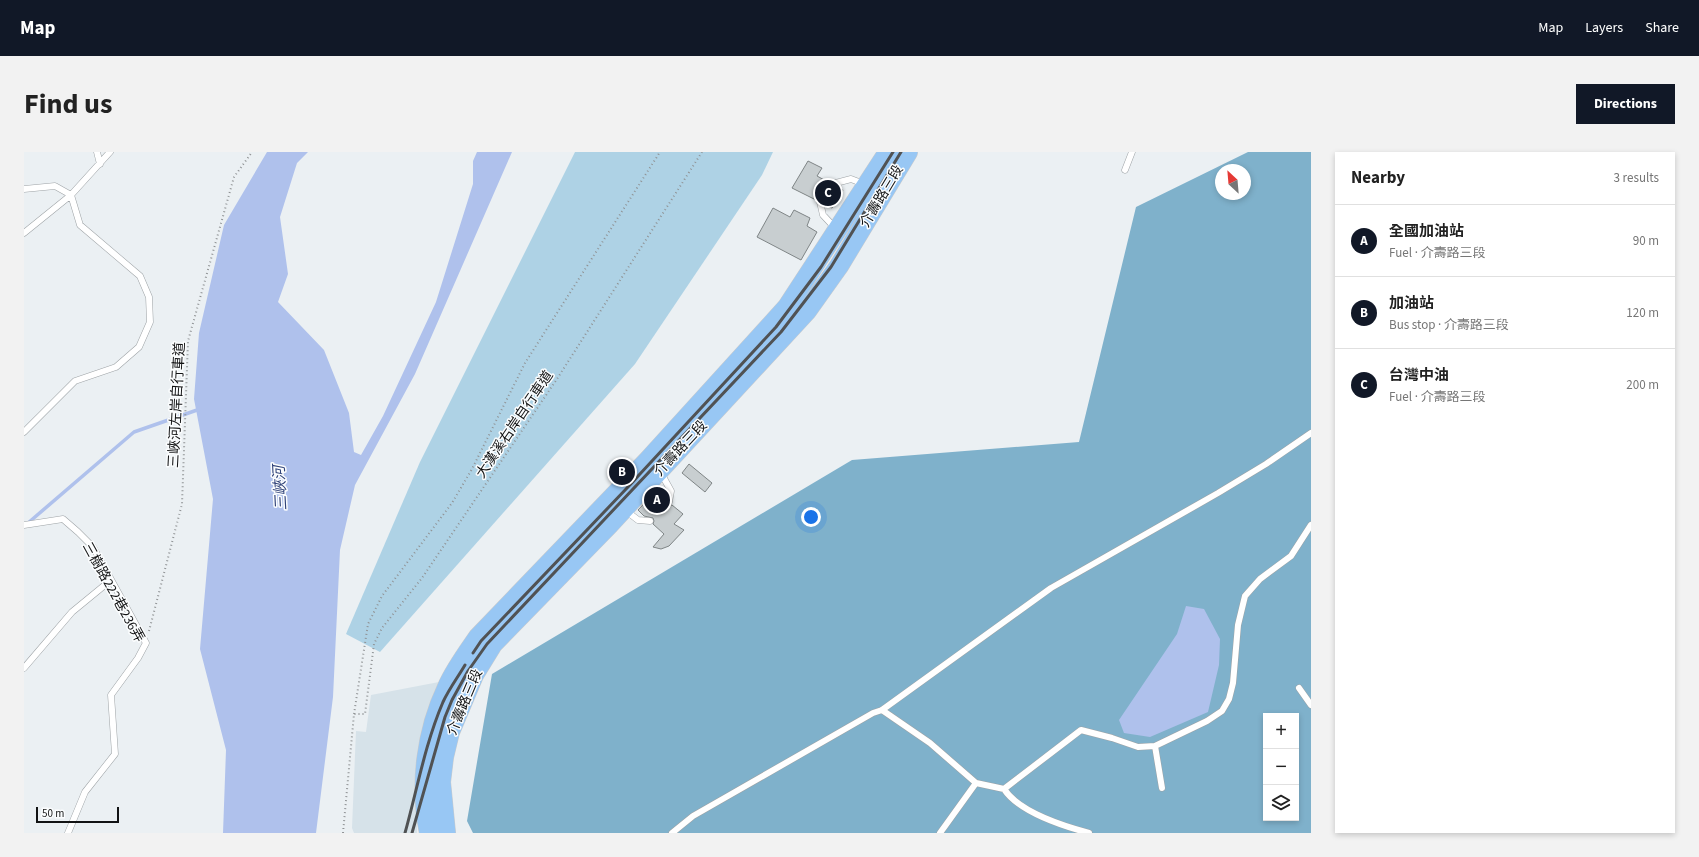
<!DOCTYPE html>
<meta charset="utf-8">
<style>
body{margin:0;font-family:"Source Sans 3","Noto Sans TC",sans-serif;background:#f2f2f2;color:#222}
.controls{position:absolute;right:12px;bottom:12px;display:grid;overflow:hidden;border-radius:0px;box-shadow:0 2px 6px #0003}
.controls button{width:36px;height:36px;display:grid;place-items:center;padding:0;border:0;border-bottom:1px solid #e0e0e0;background:#fff;color:#222;font:20px sans-serif}
.compass{position:absolute;left:1191px;top:12px;width:36px;height:36px;border-radius:50%;background:#fff;box-shadow:0 2px 6px #0003;rotate:334deg}
.scale{position:absolute;left:12px;bottom:10px;width:83px;box-sizing:border-box;padding-left:4px;border:2px solid #121314;border-top:0;font-size:11px;line-height:14px;white-space:nowrap;color:#121314;-webkit-text-stroke:3px #fbfdfe;paint-order:stroke}
.you{position:absolute;left:787px;top:365px;width:14px;height:14px;margin:-10px;border:3px solid #fff;border-radius:50%;background:#1a73e8;box-shadow:0 0 0 6px #1a73e833}
.badge{display:grid;place-items:center;width:26px;height:26px;border-radius:50%;background:#111827;color:#fff;font-size:13px;font-weight:700}
.pin{position:absolute;translate:-50% -50%;border:2px solid #fff;box-shadow:0 1px 4px #0006}
.list{margin:0;padding:0;list-style:none}
h2{display:flex;justify-content:space-between;align-items:center;height:52px;margin:0;padding:0 16px;font-size:17px}
h2 small{font-size:13px;font-weight:400;color:#767676}
.list li{display:grid;grid-template-columns:26px 1fr auto;gap:12px;align-items:center;box-sizing:border-box;height:72px;padding:0 16px;border-top:1px solid #e0e0e0}
.list b{display:block;font-size:15px;white-space:nowrap}
.list p{margin:0;font-size:13px;white-space:nowrap;color:#767676}
.list em{font-size:13px;font-style:normal;color:#767676}
.icon{flex:none;width:22px;height:22px;fill:none;stroke:currentColor;stroke-width:2;stroke-linecap:round;stroke-linejoin:round}
.map{position:relative;flex:none;width:1287px;height:681px;overflow:hidden;border-radius:0px}
header{display:flex;align-items:center;gap:24px;box-sizing:border-box;height:56px;padding:0 20px;background:#111827;color:#fff}
header strong{font-size:19px}
nav{display:flex;gap:22px;margin-inline-start:auto;font-size:14px}
.intro{display:flex;align-items:center;justify-content:space-between;box-sizing:border-box;height:96px;padding:0 24px}
h1{margin:0;font-size:28px}
.button{padding:10px 18px;border-radius:0px;background:#111827;color:#fff;font-size:14px;font-weight:700}
main{display:flex;gap:24px;padding:0 24px}
aside{flex:1;background:#fff;border-radius:0px;box-shadow:0 2px 6px #0003}
.map>svg:first-child{display:block}
.built{fill:#d6e2e9}
.green{fill:#aed2e5}
.forest{fill:#7fb1cb;fill-rule:evenodd}
.water{fill:#afc1ec}
.lines{fill:none;stroke-linecap:round;stroke-linejoin:round}
.stream{stroke:#afc1ec;stroke-width:3.5}
.building{fill:#c8ced0;stroke:#7f8586}
.lane-casing{stroke:#9ea3a6;stroke-width:7}
.primary-casing{stroke:#cbcbcb;stroke-width:20}
.path{stroke:#909395;stroke-width:2;stroke-dasharray:1 3;stroke-linecap:butt}
.lane{stroke:#fff;stroke-width:6}
.primary{stroke:#98c7f4;stroke-width:19}
.rail{stroke:#505254;stroke-width:3}
.labels{text-anchor:middle;stroke-width:3;stroke-linejoin:round;paint-order:stroke}
.street-label{font-size:14px;fill:#121314;stroke:#fbfdfe}
.water-label{font-size:15px;font-style:italic;fill:#304379;stroke:#fbfdfe}
</style>
<header>
<strong>Map</strong>
<nav><a>Map</a><a>Layers</a><a>Share</a></nav>
</header>
<div class="intro"><h1>Find us</h1><a class="button">Directions</a></div>
<main>
<div class="map">
<svg width="1287" height="681" viewBox="0 0 1287 681">
<rect width="100%" height="100%" fill="#ebf0f3"/>
<path class="built" d="M415,530L394,617L393,681H330L328,676L332,579L342,580L347,543Z"/>
<path class="green" d="M551,0H749L738,23L611,212L356,500L322,482L396,310Z"/>
<path class="forest" d="M1224,0H1287V681H449L443,669L468,522L828,308L1055,290L1112,55ZM1197,18H1221V42H1197ZM1242,564H1272V666H1242Z"/>
<path class="water" d="M243,0H284L273,11L256,65L264,122L254,150L300,198L325,261L330,300L337,303L359,264L412,150L449,32V9L453,0H488L391,222L331,333L316,398L309,545L292,681H199L202,598L176,497L189,347L170,247L175,181L200,73Z
M1162,454L1180,457L1196,487L1195,513L1184,560L1126,585L1100,581L1095,568L1153,482Z"/>
<g class="lines">
<path class="stream" d="M4,371L110,280L176,257"/>
</g>
<path class="building" d="M784,9L798,16L793,24L804,30L805,35H814L819,38L808,56L801,53L798,46H795L792,48L768,36Z
M749,56L766,65L770,58L786,66L783,74L793,80L777,108L733,85Z
M665,312L688,331L681,340L658,321Z
M632,339L641,347L642,353L645,354L648,353L659,362L650,372L660,378L645,394L637,397L629,395L640,382L629,372L630,369L629,366L620,364L614,358Z"/>
<g class="lines">
<defs>
<path id="lane" d="M73,0L76,12
M1101,18L1108,0
M808,32L827,27L840,32
M0,37L31,34L47,43
M796,50L799,63L812,77
M0,81L47,43L86,0
M0,280L51,229L92,215L115,195L126,170L125,145L116,124L56,73L47,43
M637,321L647,339L645,350
M601,358L614,368L626,369
M0,373L39,367L54,380L69,395L122,491L114,506L87,543L91,602L61,640L44,681
M0,516L48,460L87,428
M1275,536L1287,553
M858,558L906,591L952,631L980,637C995,660 1039,674 1065,681
M1131,594L1138,636
M980,637L1057,578L1088,586L1114,595L1131,594L1183,569L1198,559L1205,547L1209,531L1214,473L1221,444L1236,427L1267,404L1287,373
M648,681L669,664L849,561L858,558L1027,436L1194,341L1242,312L1287,281
M916,681L952,631"/>
<path id="primary" d="M405,681C395,633 402,579 423,535C431,517 443,501 454,485L625,307L763,155L864,0
M422,681L417,630L420,605L426,580L450,523L469,492L586,372L783,159L815,114L884,0"/>
</defs>
<use href="#lane" class="lane-casing"/>
<use href="#primary" class="primary-casing"/>
<path class="path" d="M125,479L158,352L164,189L210,25L228,0
M330,562L344,472L358,444L428,351L448,317L501,211L636,0
M319,681L330,562H341L350,492L358,476L398,426L533,227L678,0"/>
<use href="#lane" class="lane"/>
<use href="#primary" class="primary"/>
<path class="rail" d="M449,501L457,489L478,467L603,336L752,175L797,115L869,0
M381,681C393,638 401,592 419,550C425,537 434,525 441,513
M388,681L421,565L428,548L444,519L463,492L757,180L807,115L877,0"/>
</g>
<g class="labels">
<g class="street-label">
<text transform="translate(857 44) rotate(-59)" y="5">介壽路三段</text>
<text transform="translate(152 253) rotate(-87)" y="5">三峽河左岸自行車道</text>
<text transform="translate(490 272) rotate(-56)" y="5">大漢溪右岸自行車道</text>
<text transform="translate(656 296) rotate(-47)" y="5">介壽路三段</text>
<text transform="translate(90 440) rotate(61)" y="5">三樹路222巷236弄</text>
<text transform="translate(440 550) rotate(-67)" y="5">介壽路三段</text>
</g>
<g class="water-label">
<text transform="translate(256 336) rotate(-93)" y="5">三峽河</text>
</g>
</g>
</svg>
<div class="controls">
<button>+</button>
<button>−</button>
<button><svg class="icon" aria-label="layers" viewBox="0 0 24 24"><path d="M12 4l9 5-9 5-9-5zM3 14l9 5 9-5"/></svg></button>
</div>
<svg class="compass" viewBox="-18 -18 36 36"><path d="M0-13l5 13h-10z" fill="#e53935"/><path d="M0 13l5-13h-10z" fill="#767676"/></svg>
<div class="scale">50 m</div>
<div class="you"></div>
<div class="pin badge" style="left:633px;top:348px">A</div>
<div class="pin badge" style="left:598px;top:320px">B</div>
<div class="pin badge" style="left:804px;top:41px">C</div>
</div>
<aside>
<h2>Nearby<small>3 results</small></h2>
<ul class="list">
<li><span class="badge">A</span><div><b>全國加油站</b><p>Fuel · 介壽路三段</p></div><em>90 m</em></li>
<li><span class="badge">B</span><div><b>加油站</b><p>Bus stop · 介壽路三段</p></div><em>120 m</em></li>
<li><span class="badge">C</span><div><b>台灣中油</b><p>Fuel · 介壽路三段</p></div><em>200 m</em></li>
</ul>
</aside>
</main>
